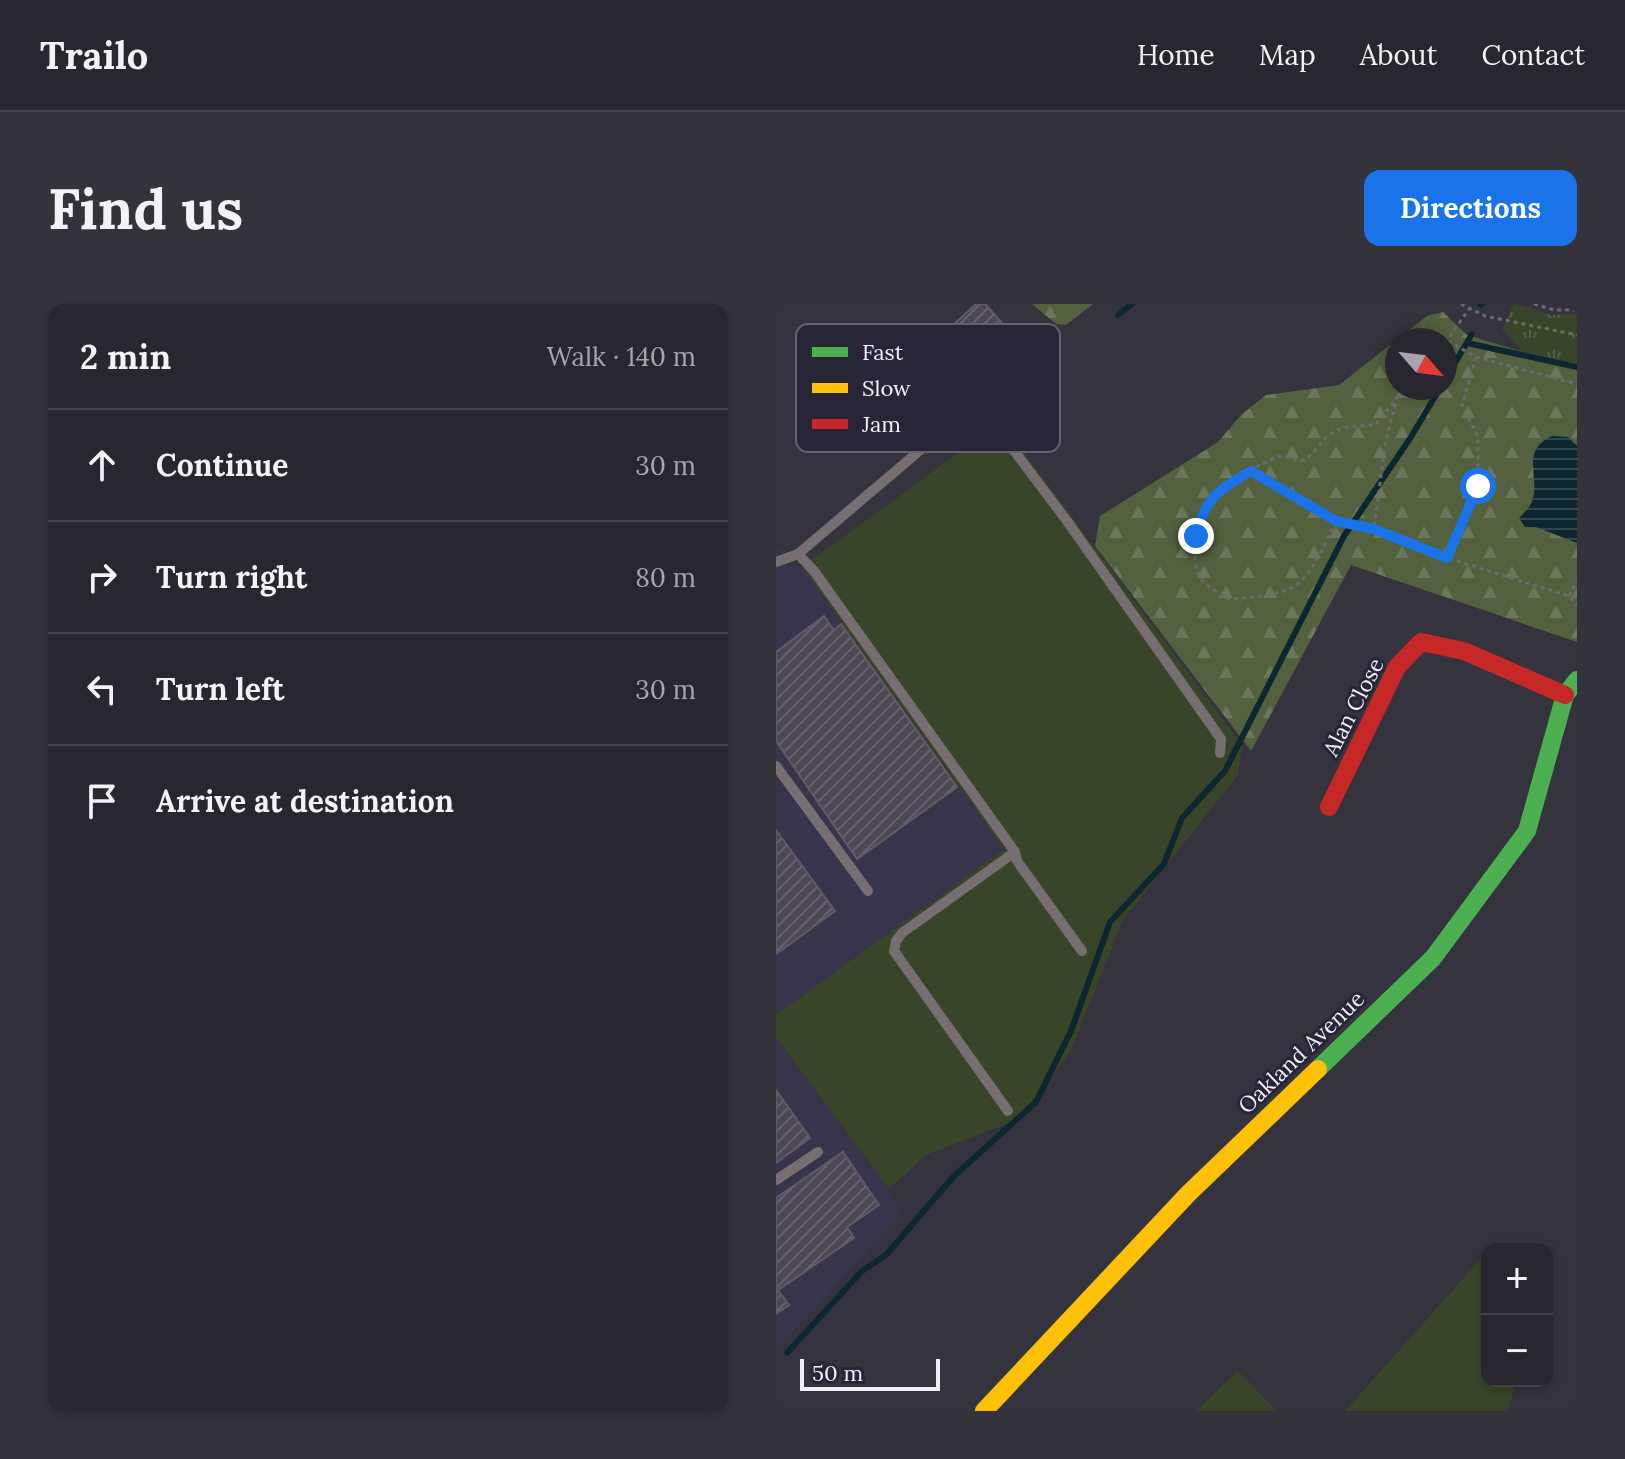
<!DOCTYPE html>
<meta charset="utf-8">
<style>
body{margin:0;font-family:Lora,serif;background:#34323a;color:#f1f3f6}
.controls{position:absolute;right:24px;bottom:24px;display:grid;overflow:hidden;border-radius:16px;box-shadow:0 4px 12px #0003}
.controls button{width:72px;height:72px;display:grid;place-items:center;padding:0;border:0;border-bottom:2px solid #44434a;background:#28262e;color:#f1f3f6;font:40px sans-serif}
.compass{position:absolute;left:609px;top:24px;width:72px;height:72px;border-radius:50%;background:#28262e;box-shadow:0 4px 12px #0003;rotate:118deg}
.scale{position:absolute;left:24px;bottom:20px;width:140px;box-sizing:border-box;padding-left:8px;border:4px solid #f0eefb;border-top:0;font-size:22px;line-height:28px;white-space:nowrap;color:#f0eefb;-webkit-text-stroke:6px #282537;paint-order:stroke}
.stop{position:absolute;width:24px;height:24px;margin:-18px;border:6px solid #1a73e8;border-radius:50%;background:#fff}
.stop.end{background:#1a73e8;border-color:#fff;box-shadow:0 2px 8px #0008}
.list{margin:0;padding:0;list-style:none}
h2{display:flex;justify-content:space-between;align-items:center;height:104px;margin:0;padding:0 32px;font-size:34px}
h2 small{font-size:26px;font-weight:400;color:#a5a5aa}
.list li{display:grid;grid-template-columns:52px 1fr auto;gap:24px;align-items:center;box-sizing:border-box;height:112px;padding:0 32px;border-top:2px solid #44434a}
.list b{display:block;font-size:30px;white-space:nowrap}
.list em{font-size:26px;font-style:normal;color:#a5a5aa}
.icon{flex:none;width:44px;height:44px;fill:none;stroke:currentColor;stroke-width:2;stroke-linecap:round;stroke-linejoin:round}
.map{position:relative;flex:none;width:801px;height:1107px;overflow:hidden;border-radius:16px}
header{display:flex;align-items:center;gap:48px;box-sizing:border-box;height:112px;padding:0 40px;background:#28262e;border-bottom:2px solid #44434a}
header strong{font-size:38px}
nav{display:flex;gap:44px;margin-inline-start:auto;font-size:28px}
.intro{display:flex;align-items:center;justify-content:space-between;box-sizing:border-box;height:192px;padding:0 48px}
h1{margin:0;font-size:56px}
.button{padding:20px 36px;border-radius:16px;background:#1a73e8;color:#fff;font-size:28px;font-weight:700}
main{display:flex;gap:48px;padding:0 48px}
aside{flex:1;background:#28262e;border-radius:16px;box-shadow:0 4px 12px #0003}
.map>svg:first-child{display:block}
.built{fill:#38344b}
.grass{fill:url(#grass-tufts)}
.forest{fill:url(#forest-firs);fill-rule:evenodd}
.garden{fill:#394528}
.water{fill:url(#water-rules)}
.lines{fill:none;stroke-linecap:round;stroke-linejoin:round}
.stream{stroke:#0d2731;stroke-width:6}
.building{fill:url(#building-hatch);stroke:#5f5c66;stroke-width:2}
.path{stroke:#6e696e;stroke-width:3;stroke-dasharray:4 4;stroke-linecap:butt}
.lane{stroke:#766e71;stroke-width:10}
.fast{stroke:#4caf50;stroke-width:18}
.slow{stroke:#ffc107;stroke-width:18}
.jam{stroke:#c62828;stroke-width:18}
.route{stroke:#1a73e8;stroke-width:10}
.labels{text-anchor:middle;stroke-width:6;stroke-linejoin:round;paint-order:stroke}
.street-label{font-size:22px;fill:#f0eefb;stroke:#282537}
.key{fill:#282537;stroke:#646172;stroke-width:2}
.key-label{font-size:22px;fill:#f0eefb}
</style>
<header>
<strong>Trailo</strong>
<nav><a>Home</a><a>Map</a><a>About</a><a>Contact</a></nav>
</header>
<div class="intro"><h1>Find us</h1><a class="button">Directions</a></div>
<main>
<aside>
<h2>2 min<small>Walk · 140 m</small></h2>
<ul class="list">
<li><svg class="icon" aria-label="ahead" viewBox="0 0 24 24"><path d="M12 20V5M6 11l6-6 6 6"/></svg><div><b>Continue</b></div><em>30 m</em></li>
<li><svg class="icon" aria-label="right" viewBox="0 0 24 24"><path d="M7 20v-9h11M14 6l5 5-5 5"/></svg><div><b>Turn right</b></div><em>80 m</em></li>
<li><svg class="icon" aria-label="left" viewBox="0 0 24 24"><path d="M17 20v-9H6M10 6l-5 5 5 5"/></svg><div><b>Turn left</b></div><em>30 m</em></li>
<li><svg class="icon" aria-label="arrive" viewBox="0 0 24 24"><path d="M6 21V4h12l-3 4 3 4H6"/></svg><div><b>Arrive at destination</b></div></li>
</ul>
</aside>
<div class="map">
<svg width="801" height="1107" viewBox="0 0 801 1107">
<defs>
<pattern id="grass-tufts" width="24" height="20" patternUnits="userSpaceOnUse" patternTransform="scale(2)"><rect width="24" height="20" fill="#394528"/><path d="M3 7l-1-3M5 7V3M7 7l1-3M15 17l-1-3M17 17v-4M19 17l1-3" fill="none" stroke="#566048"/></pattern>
<pattern id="forest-firs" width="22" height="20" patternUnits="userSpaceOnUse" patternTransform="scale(2)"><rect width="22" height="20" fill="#53613f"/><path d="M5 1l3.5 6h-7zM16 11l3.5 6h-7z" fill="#6c785c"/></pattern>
<pattern id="water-rules" width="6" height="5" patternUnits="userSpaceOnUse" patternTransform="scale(2)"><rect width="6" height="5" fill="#0d2731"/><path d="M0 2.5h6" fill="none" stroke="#314750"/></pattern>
<pattern id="building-hatch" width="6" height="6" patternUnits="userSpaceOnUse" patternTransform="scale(2)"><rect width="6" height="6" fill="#4c4753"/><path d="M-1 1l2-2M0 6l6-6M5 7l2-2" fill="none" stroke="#66626d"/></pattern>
</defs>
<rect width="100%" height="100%" fill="#35333e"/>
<path class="built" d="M0,242L26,263L228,545L0,711Z
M0,733L113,885L125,911L0,1046Z"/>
<path class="grass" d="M738,0L776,11L801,10V60L747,48L726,25Z"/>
<path class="forest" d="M256,0H317L290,21L280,20Z
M667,8L691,31L747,48L801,60V142L792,133L758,189L755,201L760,223L801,238V338L575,261L475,447L319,242L324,212L442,138L465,111L490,91L563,81L651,12ZM621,36H669V84H621Z"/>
<path class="garden" d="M225,118L466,441L462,471L347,616L294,749L241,816L150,851L113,885L0,733V711L228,545L26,263Z
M711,948V1077H741L731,1107H569Z
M462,1067L501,1107H420Z"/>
<path class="water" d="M776,132L792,133L801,142V239L760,223H749L743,214C748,209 753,204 756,198C765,174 743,147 776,132Z"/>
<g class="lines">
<path class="stream" d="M705,1L706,0
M342,11L356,0
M691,39L801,63
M669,76L696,30
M11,1049L86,967L110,951L177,873L260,798L295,727L334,618L388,560L406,514L449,467L568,232L635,133L664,84"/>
</g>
<path class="building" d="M200,0H209L236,30L207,56L177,21Z
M48,312L58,326L65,320L181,483L81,555L0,437V348Z
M0,526L59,607L0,650Z
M0,786L34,834L0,859Z
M67,848L103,901L71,923L78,934L2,986L13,1001L0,1010V894Z"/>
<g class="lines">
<path class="path" d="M685,0L709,12L801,31
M758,0L778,6H801
M672,37L700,53L801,80
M669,39L693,5
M623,84L609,142L598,225L671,254L793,292L801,302
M475,167L560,217L597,225
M560,217C549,238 539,267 520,281C506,292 469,294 452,295C444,290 432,283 426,276C410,254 423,204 441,187C455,174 484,162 502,152L525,157C537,151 540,145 549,135C561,121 581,122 599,121L622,93
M671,253L702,182V133L686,101L700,53
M793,292L801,277"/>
<path class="lane" d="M198,101L224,128L291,217L445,435L444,449
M22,250L38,267L239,548L241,557L306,647
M0,258L22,250L262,46
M0,462L92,587
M232,807L118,647L120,637L126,629L239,548
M0,876L42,848"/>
<path class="fast" d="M542,765L657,654L751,527L789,391L801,376"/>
<path class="slow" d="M208,1107L412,890L542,765"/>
<path class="jam" d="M553,503L621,363L645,338L688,347L789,391"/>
</g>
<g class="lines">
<path class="route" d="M420,232C429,194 442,186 475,167L560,217L598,225L671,254L702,182"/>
</g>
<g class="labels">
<g class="street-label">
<text transform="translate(577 403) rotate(-63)" y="8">Alan Close</text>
<text transform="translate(525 748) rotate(-44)" y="8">Oakland Avenue</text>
</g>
</g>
<rect x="20" y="20" width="264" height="128" rx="12" class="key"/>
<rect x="36" y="43" width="36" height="10" fill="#4caf50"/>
<rect x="36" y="79" width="36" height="10" fill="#ffc107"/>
<rect x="36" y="115" width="36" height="10" fill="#c62828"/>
<g class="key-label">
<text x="86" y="56">Fast</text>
<text x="86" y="92">Slow</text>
<text x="86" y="128">Jam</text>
</g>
</svg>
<div class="controls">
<button>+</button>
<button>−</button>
</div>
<svg class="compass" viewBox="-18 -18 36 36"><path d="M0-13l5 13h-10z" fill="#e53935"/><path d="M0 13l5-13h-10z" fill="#a5a5aa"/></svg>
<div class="scale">50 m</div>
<div class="stop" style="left:702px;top:182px"></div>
<div class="stop end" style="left:420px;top:232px"></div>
</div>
</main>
